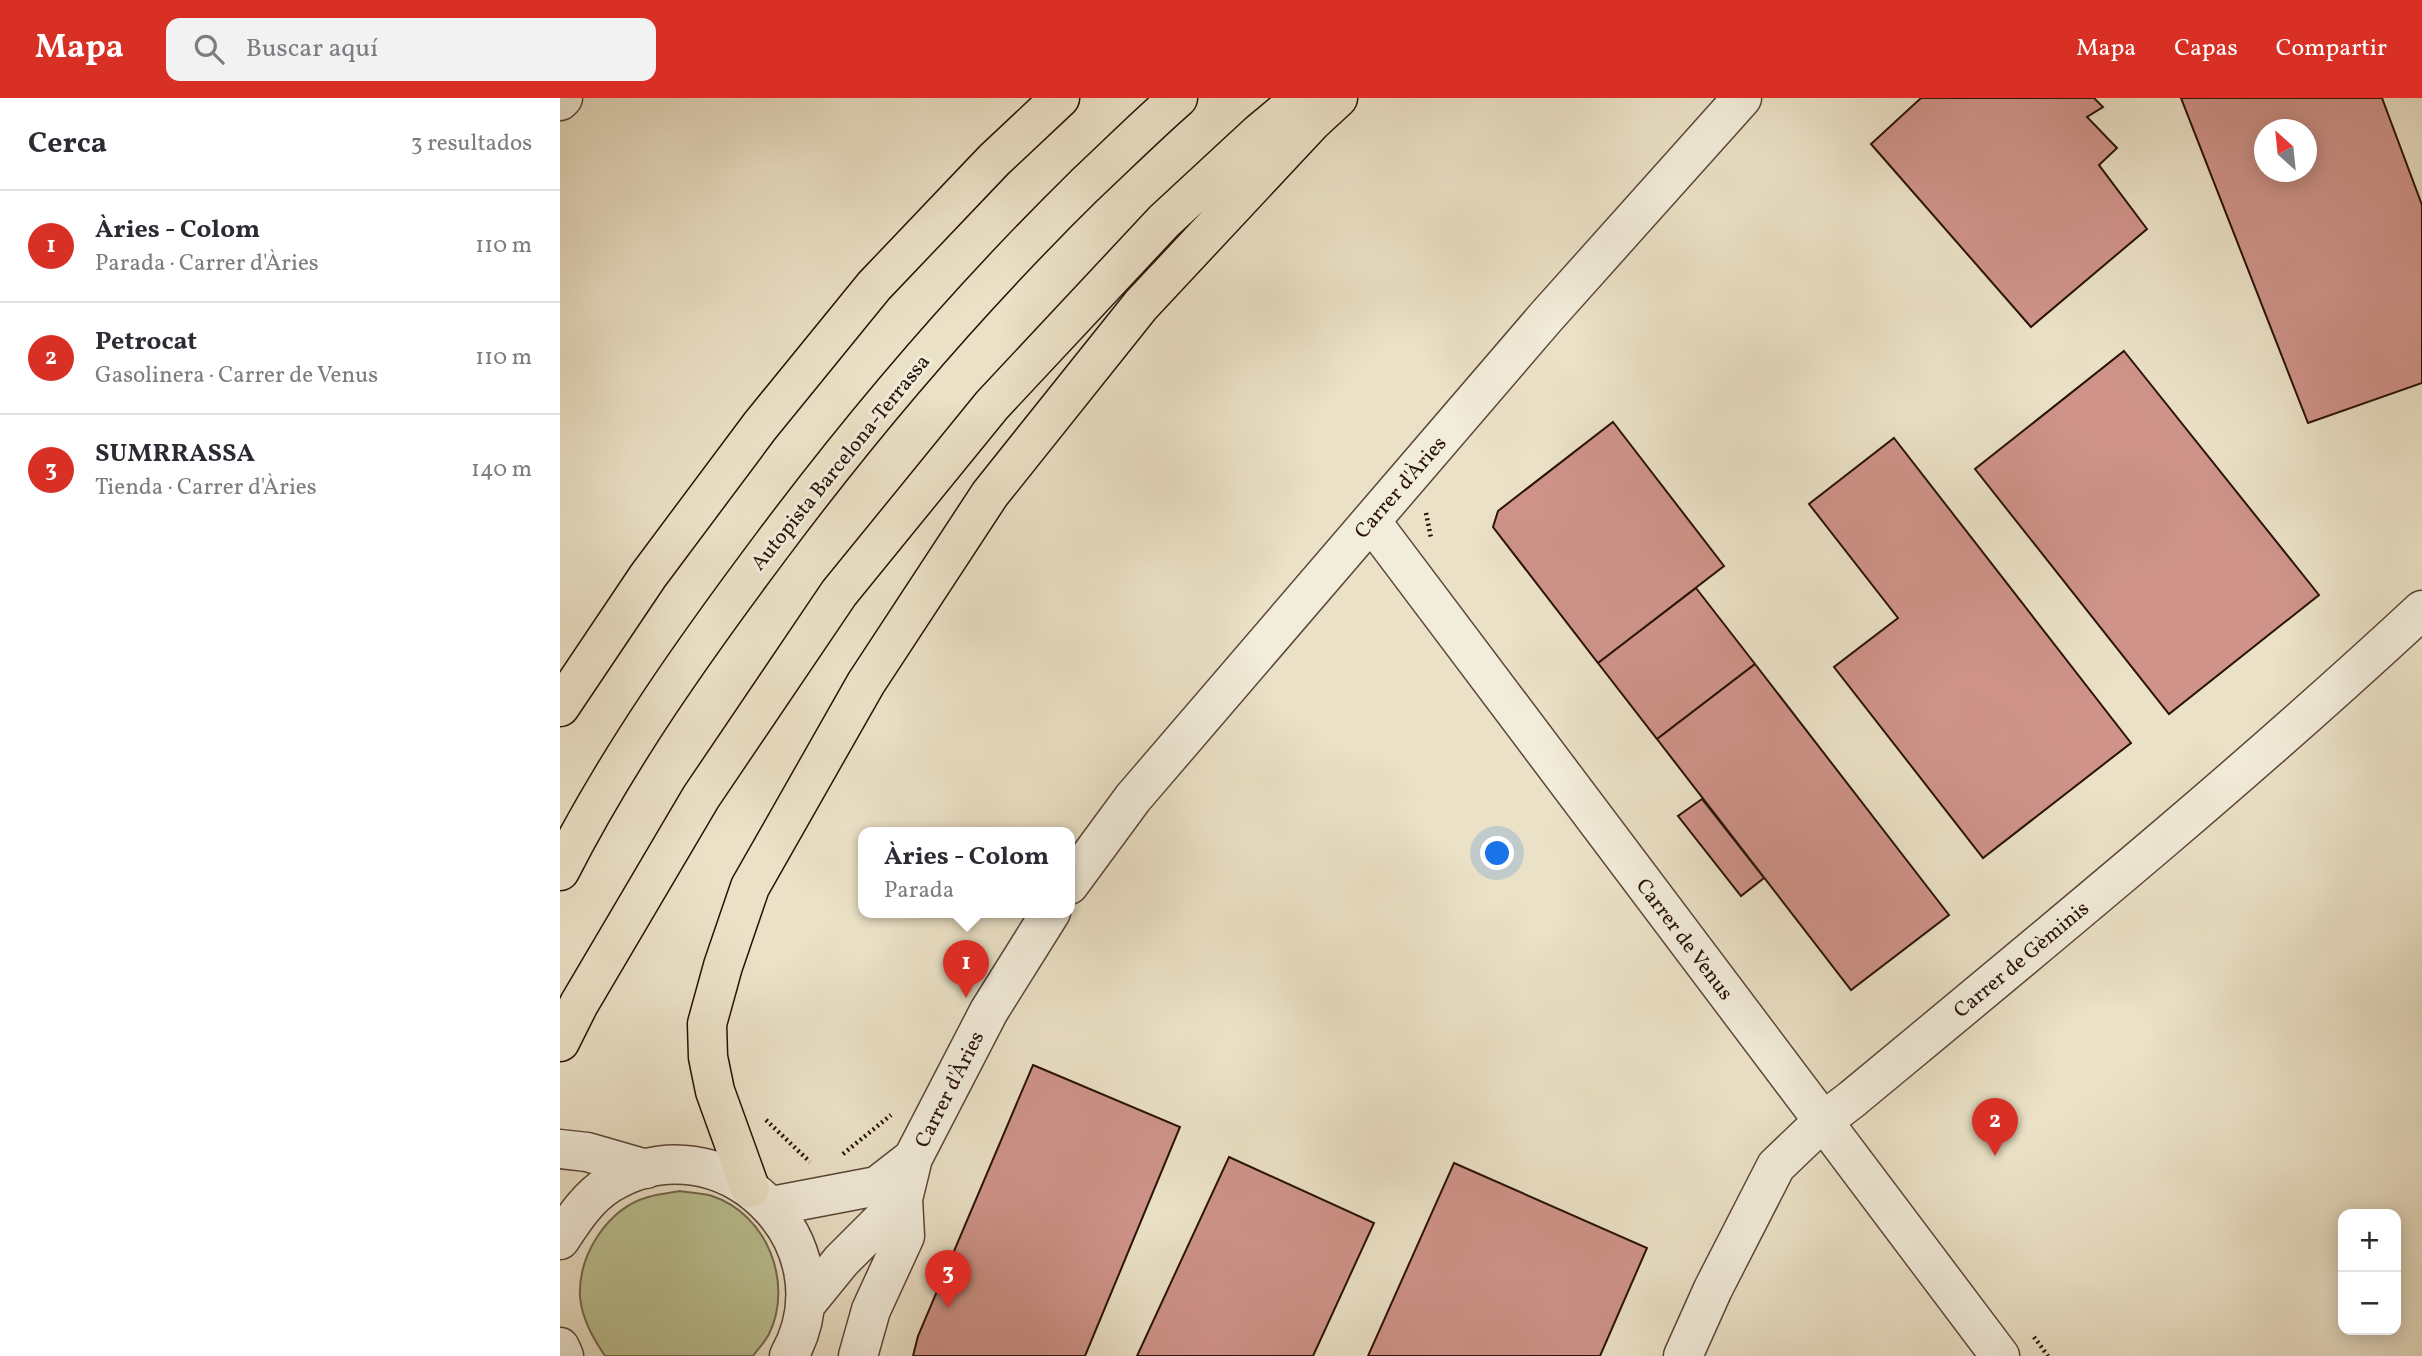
<!DOCTYPE html>
<html lang="es">
<meta charset="utf-8">
<style>
body{margin:0;font-family:Vollkorn,serif;background:#f2f2f3;color:#2b2b33}
.controls{position:absolute;right:21px;bottom:21px;display:grid;overflow:hidden;border-radius:14px;box-shadow:0 4px 18px #0003}
.controls button{width:63px;height:63px;display:grid;place-items:center;padding:0;border:0;border-bottom:2px solid #e1e1e2;background:#fff;color:#2b2b33;font:35px sans-serif}
.compass{position:absolute;left:1694px;top:21px;width:63px;height:63px;border-radius:50%;background:#fff;box-shadow:0 4px 18px #0003;rotate:333deg}
.you{position:absolute;left:938px;top:756px;width:24px;height:24px;margin:-18px;border:5px solid #fff;border-radius:50%;background:#1a73e8;box-shadow:0 0 0 10px #1a73e833}
.badge{display:grid;place-items:center;width:46px;height:46px;border-radius:50%;background:#d93025;color:#fff;font-size:23px;font-weight:700}
.pin{position:absolute;translate:-50% -58px;filter:drop-shadow(0 2px 4px #0008)}
.pin::after{content:'';position:absolute;top:37px;width:24px;height:21px;background:inherit;clip-path:polygon(0 0,100% 0,50% 100%)}
.popup{position:absolute;left:298px;top:729px;width:217px;height:91px;box-sizing:border-box;display:grid;place-content:center;border-radius:14px;background:#fff;filter:drop-shadow(0 2px 5px #0005);font-size:23px;white-space:nowrap;color:#7c7c81}
.popup b{font-size:26px;color:#2b2b33}
.popup::after{content:'';position:absolute;left:50%;top:100%;margin-left:-14px;border:14px solid transparent;border-top-color:#fff}
.list{margin:0;padding:0;list-style:none}
h2{display:flex;justify-content:space-between;align-items:center;height:91px;margin:0;padding:0 28px;font-size:30px}
h2 small{font-size:23px;font-weight:400;color:#7c7c81}
.list li{display:grid;grid-template-columns:46px 1fr auto;gap:21px;align-items:center;box-sizing:border-box;height:112px;padding:0 28px;border-top:2px solid #e1e1e2}
.list b{display:block;font-size:26px;white-space:nowrap}
.list p{margin:0;font-size:23px;white-space:nowrap;color:#7c7c81}
.list em{font-size:23px;font-style:normal;color:#7c7c81}
.icon{flex:none;width:38px;height:38px;fill:none;stroke:currentColor;stroke-width:2;stroke-linecap:round;stroke-linejoin:round}
.map{position:relative;flex:none;width:1862px;height:1258px;overflow:hidden}
header{display:flex;align-items:center;gap:42px;box-sizing:border-box;height:98px;padding:0 35px;background:#d93025;color:#fff}
header strong{font-size:33px}
nav{display:flex;gap:38px;margin-inline-start:auto;font-size:24px}
.search{width:490px;height:63px;background:#f2f2f3;display:flex;align-items:center;gap:18px;box-sizing:border-box;padding:0 24px;border-radius:14px;color:#7c7c81;font-size:26px}
main{display:flex}
aside{flex:1;background:#fff}
.map>svg:first-child{display:block}
.green{fill:#bcc192;stroke:#726a4e;stroke-width:2}
.building{fill:#cf9389;stroke:#291209;stroke-width:2;fill-rule:evenodd}
.lines{fill:none;stroke-linecap:round;stroke-linejoin:round}
.minor-casing{stroke:#5a4638;stroke-width:41}
.highway-casing{stroke:#291209;stroke-width:41}
.path{stroke:#291209;stroke-width:4.5;stroke-dasharray:2 3.5;stroke-linecap:butt}
.minor{stroke:#f2ecda;stroke-width:38}
.highway{stroke:#ebe1c6;stroke-width:38}
.labels{text-anchor:middle;stroke-width:6;stroke-linejoin:round;paint-order:stroke}
.street-label{font-size:21px;fill:#291209;stroke:#f2ecda}
</style>
<header>
<strong>Mapa</strong>
<div class="search"><svg class="icon" aria-label="search" viewBox="0 0 24 24"><circle cx="10" cy="10" r="6"/><path d="M15 15l6 6"/></svg>Buscar aquí</div>
<nav><a>Mapa</a><a>Capas</a><a>Compartir</a></nav>
</header>
<main>
<aside>
<h2>Cerca<small>3 resultados</small></h2>
<ul class="list">
<li><span class="badge">1</span><div><b>Àries - Colom</b><p>Parada · Carrer d'Àries</p></div><em>110 m</em></li>
<li><span class="badge">2</span><div><b>Petrocat</b><p>Gasolinera · Carrer de Venus</p></div><em>110 m</em></li>
<li><span class="badge">3</span><div><b>SUMRRASSA</b><p>Tienda · Carrer d'Àries</p></div><em>140 m</em></li>
</ul>
</aside>
<div class="map">
<svg width="1862" height="1258" viewBox="0 0 1862 1258">
<rect width="100%" height="100%" fill="#ebe1c6"/>
<filter id="stains"><feTurbulence type="fractalNoise" baseFrequency=".00286" numOctaves="4"/><feColorMatrix values="0 0 0 0 .2 0 0 0 0 .09 0 0 0 0 .02 0 0 0 .5 -.17"/></filter>
<radialGradient id="worn" r=".72"><stop offset=".6" stop-color="#630" stop-opacity="0"/><stop offset="1" stop-color="#630" stop-opacity=".3"/></radialGradient>
<path class="green" d="M120,1093C130,1095 142,1095 152,1098C207,1116 234,1185 209,1236C205,1244 198,1251 193,1258H45C33,1240 22,1221 20,1199C18,1157 47,1111 88,1099C98,1096 110,1095 120,1093Z"/>
<path class="building" d="M1361,0H1534L1543,9L1527,19L1557,50L1539,67L1587,131L1471,229L1311,46Z
M1621,0H1822L1862,107V285L1748,325ZM1704,32H1746V74H1704Z
M1564,253L1759,497L1609,616L1415,371Z
M1053,324L1164,468L1038,565L933,429L938,413Z
M1334,340L1571,645L1423,760L1274,569L1338,520L1249,406Z
M1136,490L1195,566L1097,641L1038,565Z
M1195,566L1389,817L1291,892L1097,641Z
M1142,701L1204,780L1181,798L1118,718Z
M473,967L620,1029L525,1258H353L358,1238Z
M669,1059L814,1125L753,1258H577Z
M894,1065L1087,1150L1040,1258H808Z"/>
<g class="lines">
<defs>
<path id="minor" d="M0,3L3,0
M811,423L1440,1258
M509,787L573,700L986,219L1182,0
M0,1051L27,1054L86,1071
M212,1108L317,1088L353,1060
M0,1142C14,1121 27,1100 49,1086C161,1017 292,1144 229,1258
M246,1206L281,1163L343,1101L353,1060L429,913L491,814
M0,1249L4,1258
M298,1258L311,1212L345,1138L343,1101
M1123,1258L1153,1191L1216,1068L1262,1024L1291,1002C1484,842 1678,683 1862,512"/>
<path id="highway" d="M0,609L88,478L200,328L314,188L434,62L500,0
M0,773C59,657 135,550 213,446C308,319 412,198 525,87C556,58 586,28 618,0
M0,944L19,906L141,699L279,495L432,307L604,123L699,35L741,0
M190,1090L155,993L148,959L147,926L163,868L190,789L306,585L430,396L581,207L752,24L778,0"/>
</defs>
<use href="#minor" class="minor-casing"/>
<use href="#highway" class="highway-casing"/>
<path class="path" d="M866,415L871,440
M206,1022L250,1064
M283,1056L331,1017
M1474,1239L1488,1258"/>
<use href="#minor" class="minor"/>
<use href="#highway" class="highway"/>
</g>
<g class="labels">
<g class="street-label">
<text transform="translate(280 364) rotate(-51)" y="7">Autopista Barcelona-Terrassa</text>
<text transform="translate(840 389) rotate(-49)" y="7">Carrer d'Àries</text>
<text transform="translate(1125 841) rotate(53)" y="7">Carrer de Venus</text>
<text transform="translate(1461 861) rotate(-40)" y="7">Carrer de Gèminis</text>
<text transform="translate(389 991) rotate(-63)" y="7">Carrer d'Àries</text>
</g>
</g>
<rect width="100%" height="100%" filter="url(#stains)"/>
<rect width="100%" height="100%" fill="url(#worn)"/>
</svg>
<div class="controls">
<button>+</button>
<button>−</button>
</div>
<svg class="compass" viewBox="-18 -18 36 36"><path d="M0-13l5 13h-10z" fill="#e53935"/><path d="M0 13l5-13h-10z" fill="#7c7c81"/></svg>
<div class="you"></div>
<div class="pin badge" style="left:406px;top:900px">1</div>
<div class="popup"><b>Àries - Colom</b>Parada</div>
<div class="pin badge" style="left:1435px;top:1058px">2</div>
<div class="pin badge" style="left:388px;top:1210px">3</div>
</div>
</main>
